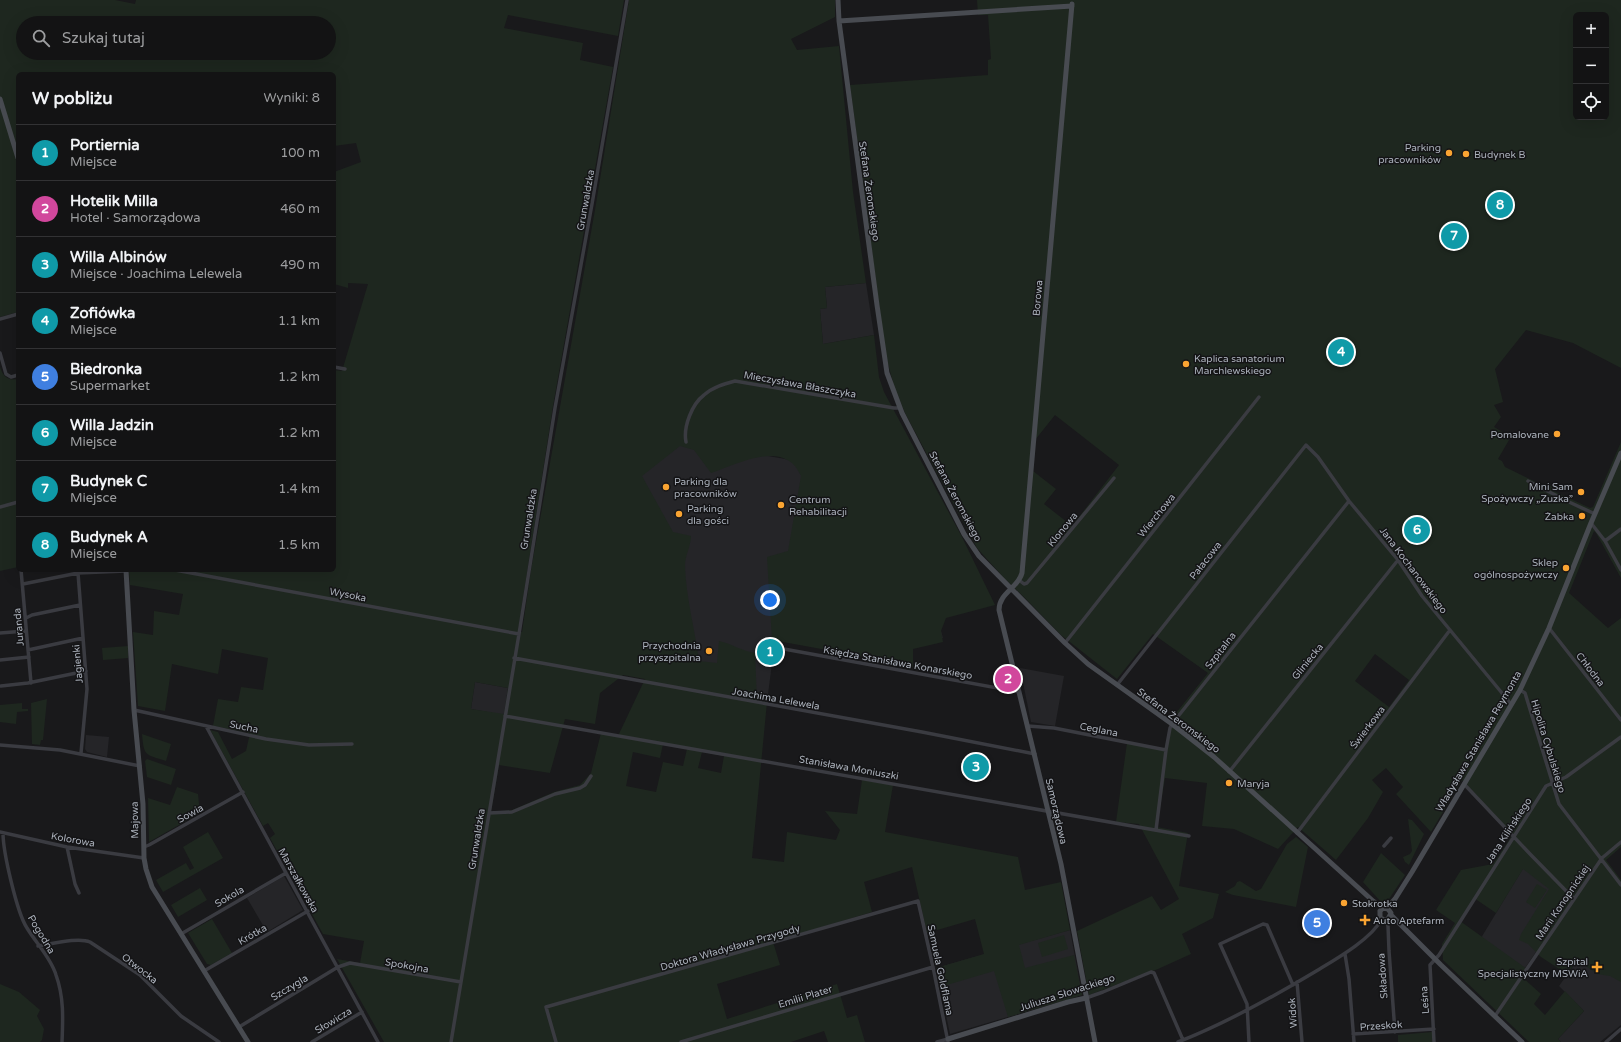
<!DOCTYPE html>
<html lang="pl">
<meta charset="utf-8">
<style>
body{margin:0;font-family:"Varela Round",sans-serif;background:#202022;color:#f1f3f6}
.controls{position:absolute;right:12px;top:12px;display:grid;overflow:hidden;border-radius:6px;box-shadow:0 4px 16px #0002}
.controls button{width:36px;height:36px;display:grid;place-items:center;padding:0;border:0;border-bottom:1px solid #323234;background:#131314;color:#f1f3f6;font:20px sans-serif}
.you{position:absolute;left:770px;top:600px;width:14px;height:14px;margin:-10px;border:3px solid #fff;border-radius:50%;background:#1a73e8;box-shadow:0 0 0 6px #1a73e833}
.badge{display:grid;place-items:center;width:26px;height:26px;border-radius:50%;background:#faa432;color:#fff;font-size:13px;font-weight:700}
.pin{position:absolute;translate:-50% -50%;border:2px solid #fff;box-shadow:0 1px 4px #0006}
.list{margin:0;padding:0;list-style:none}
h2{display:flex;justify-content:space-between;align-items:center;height:52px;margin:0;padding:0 16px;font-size:17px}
h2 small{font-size:13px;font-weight:400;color:#9d9ea0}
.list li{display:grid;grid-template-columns:26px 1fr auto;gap:12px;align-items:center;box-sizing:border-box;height:56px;padding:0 16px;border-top:1px solid #323234}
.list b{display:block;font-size:15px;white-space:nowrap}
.list p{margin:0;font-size:13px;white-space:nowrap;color:#9d9ea0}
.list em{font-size:13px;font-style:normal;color:#9d9ea0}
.icon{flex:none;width:22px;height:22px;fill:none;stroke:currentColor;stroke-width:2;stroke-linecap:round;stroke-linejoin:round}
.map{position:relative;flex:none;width:1621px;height:1042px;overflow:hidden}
.search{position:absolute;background:#131314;box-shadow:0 4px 16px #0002;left:16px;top:16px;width:320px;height:44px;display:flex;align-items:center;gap:10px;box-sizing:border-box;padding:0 14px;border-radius:22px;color:#9d9ea0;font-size:15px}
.panel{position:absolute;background:#131314;box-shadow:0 4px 16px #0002;left:16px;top:72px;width:320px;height:500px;border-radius:6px}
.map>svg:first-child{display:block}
.built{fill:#252528}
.green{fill:#1e271f;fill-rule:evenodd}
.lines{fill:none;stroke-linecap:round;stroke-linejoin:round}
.street{stroke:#3a3b41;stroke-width:3.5}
.secondary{stroke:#484b51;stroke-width:5}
.poi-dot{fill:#faa432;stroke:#141416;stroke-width:1.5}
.labels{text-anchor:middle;stroke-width:3;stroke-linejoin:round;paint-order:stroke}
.poi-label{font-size:10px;fill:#abb1bb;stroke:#141416;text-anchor:start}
.street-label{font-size:10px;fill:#abb1bb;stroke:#141416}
</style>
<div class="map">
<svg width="1621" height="1042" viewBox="0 0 1621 1042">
<rect width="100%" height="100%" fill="#19191b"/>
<path class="built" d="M866,283L874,335L823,344L820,309L827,308L825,287Z
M618,430L866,473L938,620L943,638L911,646L907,664L775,640L767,702L655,681Z
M1020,668L1064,676L1055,726L1031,722Z
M475,682L508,688L504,715L471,709Z
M86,735L109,737L107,757L87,752L85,749Z
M1530,857L1572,899L1525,968L1481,938Z
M284,876L303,910L267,932L247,898Z
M1621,900V1025L1600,1042H1561L1558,1039L1584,1011L1559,986Z
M1070,930L1082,995L950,1034L936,968Z"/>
<path class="green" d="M0,0H115L135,4L136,0H624L618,36L508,15L504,28L583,43L580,60L613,67L553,406L518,631L522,632L531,570L595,210L629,0H835V17L791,39L797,50L839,46L853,192L866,283L825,287L827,308L820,309L823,344L874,335L879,377L884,392L962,537L995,605L946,618L941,631L943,642L913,649V667L897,665L893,662L772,640L767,557L788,551L801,476C785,438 739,464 711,473L694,450L680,446L642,476L673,532L691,536C691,546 685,555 685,566C686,598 695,629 699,661L717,663L719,641C732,644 742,651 755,653L757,700L767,702L752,858L784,862L787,832L836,840L840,830L825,811L857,814L862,780L893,785L885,832L1018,857L1025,890L1061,882L1070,930L1019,945L1025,968L1074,955L1082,995L1008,1017L994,971L940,987L936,968L984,954L975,919L927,933L912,867L864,882L872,912L773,942L780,965L717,984L727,1019L837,984L847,1018L857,1015L865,1042H828L824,1031L791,1042H384L337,959L360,963L364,941L323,934L270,838L275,834L268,823L263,826L210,730L218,732L232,759L246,751L250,733L213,726L218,699L238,702L241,687L263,690L268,658L222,649L218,674L172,664L165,711L138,706L133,632L153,635L154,611L179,615L183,594L130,585L129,570H334V370L342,371L368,284L348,283V288L334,284V172L361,162L356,143L334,146V74H18V312L0,317ZM23,23H329V53H23ZM623,675L645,679L618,736L601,733L591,773L580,785L554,792L512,810L491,812L499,765L550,773L565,719L595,724L600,693ZM475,682L508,688L504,714L471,709ZM663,744L687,749L683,766L663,762L656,792L626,786L633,752L660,758ZM702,752L724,756L721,773L698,768Z
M977,0H1621V368L1573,343L1526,330L1495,369L1503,402L1494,405L1501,417L1494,427L1506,434L1509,440L1498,459L1502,461L1505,467L1542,485H1549L1557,489L1556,492L1590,508L1593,507L1621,442V578L1596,533L1594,531L1569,593L1608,628L1621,618V847L1606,860L1621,880V982L1610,976L1597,974L1577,960L1567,974L1541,957L1528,944L1519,940L1521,934L1549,889L1523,869L1496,913L1474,898L1460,921L1527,969L1522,977L1541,994L1534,1004L1545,1015L1565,991L1584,1011L1558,1039L1561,1042H1529L1443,960L1442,944L1455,923L1436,910L1461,870L1493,864L1513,834L1462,780L1431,832L1396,794L1403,787L1386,768L1372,780L1383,792L1368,818L1336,860L1298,827L1278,849L1234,829L1202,826L1207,783L1165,778L1157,827L1188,833L1179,886L1219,894L1213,918L1182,934L1191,954L1158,969L1089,995L1077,931L1152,896L1161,910L1179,899L1139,824L1116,822L1127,743L1164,750L1172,718L1208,673L1153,634L1117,679L1061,635L1025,598L1005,579L977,548L905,413L895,389L886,357L850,85L988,75V60L991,59L988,15H978ZM1576,15H1606V117H1576ZM1055,415L1119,465L1072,526L1044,504L1056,489L1033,471L1035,440ZM1375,654L1409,680L1389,707L1355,681Z
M0,367C3,376 7,381 18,379V567L0,571Z
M128,646V658L103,660L102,648Z
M47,699L43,740H41L40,745L32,744L31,703Z
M22,703V709H28V711L17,712L16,724L0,722V705Z
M142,734L171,744L166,761C145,754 144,757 142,734Z
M147,759L176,769L171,785L147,777L145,761Z
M177,787L198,794L200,813L149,842L148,798L170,805Z
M1408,819L1412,820L1424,834L1409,865L1405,862L1403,857L1410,854L1412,851Z
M208,832L223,858L163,892L156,880L186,863L190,870L194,868L183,847Z
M1296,837L1308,847L1296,907L1233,895L1225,892L1235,886L1237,882L1240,881L1256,891L1261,889L1287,844Z
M1381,853L1405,875L1387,902L1385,904L1382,903L1363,882Z
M1537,884L1547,890L1535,908L1526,902Z
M200,888L207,900L178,917L171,905Z
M212,919L232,953L211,965L207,964L188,933Z
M1064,935L1068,949L1042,957L1038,943Z
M0,984L19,992L40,1010L37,1016L44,1029L42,1040L40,1042H0Z
M1432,1032V1042H1398V1035Z"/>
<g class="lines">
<path class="street" d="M0,319L18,314
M0,353L6,374L11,377L18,375
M334,367L345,369
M686,442C683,427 692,404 704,395C713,387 724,384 735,381L894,408H900
M1528,481L1569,502L1595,514
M0,507L18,502
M1591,523L1605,541L1621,570
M1605,541L1621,529
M21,570L31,683
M175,570L519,634
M78,573L87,689L81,753
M1019,580L1024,584L1027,583L1114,478
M23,584L78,573L126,571
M26,618L32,615L80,605
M1549,628L1621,720
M0,633L26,631
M1065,643L1259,397
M773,647L1019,692
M28,650L83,638
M514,658L922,732L1035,754
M0,660L29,657
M1117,685L1306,445L1318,457L1349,501L1398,560L1422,596L1511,704
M1,686L28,683L86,671
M1520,690L1525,693L1559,804L1621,885
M134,710L266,739L309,745L352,744
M505,716C733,754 961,795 1189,836
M206,726L378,1042
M1028,726L1054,728L1166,750
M0,745L60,750L140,766
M1229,772L1398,560
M1464,784L1531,855L1574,899
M489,813L512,812L555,794L580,788L585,785L591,776
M1156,830L1166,750L1170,728L1172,724L1349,501
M0,832L67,847L144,858
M3,833C3,852 17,913 27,928C36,943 51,958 56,975C64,997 63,1019 62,1042
M1297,833L1450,630
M1384,846L1391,838
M67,847L75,884L79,893
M144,847L149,845L243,792
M1385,920L1388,926L1389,951L1395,1032
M181,934L286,873
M38,946C52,944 78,937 90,942L140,975L181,1016L219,1042
M1345,954L1349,979L1354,1042
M204,971L308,911
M1297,982L1302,1042
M1086,998L1103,992L1151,972L1154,973L1183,1040
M1495,1016L1602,858L1621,842
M239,1027L338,967L350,963L461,982
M1353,1034L1434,1029
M312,1042L362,1012
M451,1042L519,634L555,408L592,204L627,0
M556,1042L546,1007L918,901L933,967L948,1042
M681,1042L933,967
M937,1042L948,1039
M1178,1042C1227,1023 1273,997 1318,970C1338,958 1371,939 1382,919
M1249,1042L1247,1004L1220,944L1263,924L1267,925L1293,985
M1434,1042L1430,965L1439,955L1546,786L1566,777L1621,737
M1606,1042L1621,1029"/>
<path class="secondary" d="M838,0L839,21L877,305L887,373L902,413L964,534L979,556L1065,643L1088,664L1172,724L1214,757L1373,901L1383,908
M1072,4L1022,573C1018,588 999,593 999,610L1061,864L1095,1042
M839,21L1072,6
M0,99L18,158
M126,570L134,710L143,804L144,858L146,869L152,887L248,1042
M1387,908L1395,899L1412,872L1520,690L1549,628L1591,523L1621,453
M1380,911L1383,908L1388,909L1391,913L1388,919
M1380,911V918L1385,920L1388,919
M1391,915L1441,965L1522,1042
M948,1039L1068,1002L1086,998"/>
</g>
<g class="poi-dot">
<circle cx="1449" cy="153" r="4"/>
<circle cx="1466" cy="154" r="4"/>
<circle cx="1186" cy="364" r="4"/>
<circle cx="1557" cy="434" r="4"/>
<circle cx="666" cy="487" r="4"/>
<circle cx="1581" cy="492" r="4"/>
<circle cx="781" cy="505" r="4"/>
<circle cx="679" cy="514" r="4"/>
<circle cx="1582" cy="516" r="4"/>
<circle cx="1566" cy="568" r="4"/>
<circle cx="709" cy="651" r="4"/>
<circle cx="1229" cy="783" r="4"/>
<circle cx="1344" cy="903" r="4"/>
<path d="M1363 914h4v4h4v4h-4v4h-4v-4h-4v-4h4z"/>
<path d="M1595 961h4v4h4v4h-4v4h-4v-4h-4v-4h4z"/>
</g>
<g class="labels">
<g class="poi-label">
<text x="1441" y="151" text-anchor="end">Parking<tspan x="1441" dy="12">pracowników</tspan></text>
<text x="1474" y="158">Budynek B</text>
<text x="1194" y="362">Kaplica sanatorium<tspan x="1194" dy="12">Marchlewskiego</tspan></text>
<text x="1549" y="438" text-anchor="end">Pomalovane</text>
<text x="674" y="485">Parking dla<tspan x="674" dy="12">pracowników</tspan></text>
<text x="1573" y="490" text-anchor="end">Mini Sam<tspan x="1573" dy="12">Spożywczy „Zuzka”</tspan></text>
<text x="789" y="503">Centrum<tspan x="789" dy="12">Rehabilitacji</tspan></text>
<text x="687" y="512">Parking<tspan x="687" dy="12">dla gości</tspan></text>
<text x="1574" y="520" text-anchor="end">Żabka</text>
<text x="1558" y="566" text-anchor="end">Sklep<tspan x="1558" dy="12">ogólnospożywczy</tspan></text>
<text x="701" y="649" text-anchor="end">Przychodnia<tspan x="701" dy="12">przyszpitalna</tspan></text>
<text x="1237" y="787">Maryja</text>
<text x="1352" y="907">Stokrotka</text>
<text x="1373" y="924">Auto Aptefarm</text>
<text x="1588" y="965" text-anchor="end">Szpital<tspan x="1588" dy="12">Specjalistyczny MSWiA</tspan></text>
</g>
<g class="street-label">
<text transform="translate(870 191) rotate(82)" y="4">Stefana Żeromskiego</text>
<text transform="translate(585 200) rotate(-80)" y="4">Grunwaldzka</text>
<text transform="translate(1037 298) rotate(-85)" y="4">Borowa</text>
<text transform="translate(800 384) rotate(10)" y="4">Mieczysława Błaszczyka</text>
<text transform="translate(956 496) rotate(62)" y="4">Stefana Żeromskiego</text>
<text transform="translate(1156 515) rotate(-51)" y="4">Wierchowa</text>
<text transform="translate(528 519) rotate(-81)" y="4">Grunwaldzka</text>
<text transform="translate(1062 529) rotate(-51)" y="4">Klonowa</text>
<text transform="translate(1205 560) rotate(-52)" y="4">Pałacowa</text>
<text transform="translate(1414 570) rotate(53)" y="4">Jana Kochanowskiego</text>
<text transform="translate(348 594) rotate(11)" y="4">Wysoka</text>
<text transform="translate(18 627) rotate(-95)" y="4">Juranda</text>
<text transform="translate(1220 650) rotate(-52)" y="4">Szpitalna</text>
<text transform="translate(1307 661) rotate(-51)" y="4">Gliniecka</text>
<text transform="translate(898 662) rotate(10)" y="4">Księdza Stanisława Konarskiego</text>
<text transform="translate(77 664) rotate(-95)" y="4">Jagienki</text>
<text transform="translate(1591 669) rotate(52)" y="4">Chłodna</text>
<text transform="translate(776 698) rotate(10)" y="4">Joachima Lelewela</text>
<text transform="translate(1179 720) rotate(37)" y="4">Stefana Żeromskiego</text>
<text transform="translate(244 726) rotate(12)" y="4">Sucha</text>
<text transform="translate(1367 727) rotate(-53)" y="4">Świerkowa</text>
<text transform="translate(1099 729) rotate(11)" y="4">Ceglana</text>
<text transform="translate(1478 741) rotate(-60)" y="4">Władysława Stanisława Reymonta</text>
<text transform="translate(1549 746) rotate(73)" y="4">Hipolita Cybulskiego</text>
<text transform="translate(849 767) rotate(10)" y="4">Stanisława Moniuszki</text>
<text transform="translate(1057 811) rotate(77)" y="4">Samorządowa</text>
<text transform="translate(190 813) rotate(-29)" y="4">Sowia</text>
<text transform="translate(134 820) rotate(-91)" y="4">Majowa</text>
<text transform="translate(1508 830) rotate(-57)" y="4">Jana Kilińskiego</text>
<text transform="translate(73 839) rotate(10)" y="4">Kolorowa</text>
<text transform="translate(476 839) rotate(-81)" y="4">Grunwaldzka</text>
<text transform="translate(299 880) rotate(61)" y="4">Marszałkowska</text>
<text transform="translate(229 896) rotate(-30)" y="4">Sokola</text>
<text transform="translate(1562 902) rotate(-56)" y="4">Marii Konopnickiej</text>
<text transform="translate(42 934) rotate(59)" y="4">Pogodna</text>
<text transform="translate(252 934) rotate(-30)" y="4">Krótka</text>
<text transform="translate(730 947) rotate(-16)" y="4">Doktora Władysława Przygody</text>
<text transform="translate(407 965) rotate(10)" y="4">Spokojna</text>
<text transform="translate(140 968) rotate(38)" y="4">Otwocka</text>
<text transform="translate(941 970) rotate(78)" y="4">Samuela Goldflama</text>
<text transform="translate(1382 976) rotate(-94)" y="4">Składowa</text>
<text transform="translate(289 987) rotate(-31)" y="4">Szczygla</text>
<text transform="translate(1067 992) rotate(-18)" y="4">Juliusza Słowackiego</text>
<text transform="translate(805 996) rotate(-17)" y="4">Emilii Plater</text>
<text transform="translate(1424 1000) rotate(-94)" y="4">Leśna</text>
<text transform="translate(1292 1013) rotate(-94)" y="4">Widok</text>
<text transform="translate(333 1020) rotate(-31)" y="4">Słowicza</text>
<text transform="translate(1381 1025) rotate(-4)" y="4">Przeskok</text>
</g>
</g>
</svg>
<div class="controls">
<button>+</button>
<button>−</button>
<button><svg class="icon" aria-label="locate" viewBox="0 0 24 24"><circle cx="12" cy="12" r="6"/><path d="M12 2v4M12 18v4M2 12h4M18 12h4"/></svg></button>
</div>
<div class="you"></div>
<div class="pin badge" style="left:770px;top:652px;background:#0f9aa8">1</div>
<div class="pin badge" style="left:1008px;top:679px;background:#d1479c">2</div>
<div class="pin badge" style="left:976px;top:767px;background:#0f9aa8">3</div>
<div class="pin badge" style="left:1341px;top:352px;background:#0f9aa8">4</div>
<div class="pin badge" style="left:1317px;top:923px;background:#3f7fe0">5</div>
<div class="pin badge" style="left:1417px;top:530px;background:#0f9aa8">6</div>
<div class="pin badge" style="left:1454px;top:236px;background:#0f9aa8">7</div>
<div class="pin badge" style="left:1500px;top:205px;background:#0f9aa8">8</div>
<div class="search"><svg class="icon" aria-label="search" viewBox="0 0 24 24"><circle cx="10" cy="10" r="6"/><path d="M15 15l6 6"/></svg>Szukaj tutaj</div>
<section class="panel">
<h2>W pobliżu<small>Wyniki: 8</small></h2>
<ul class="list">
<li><span class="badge" style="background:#0f9aa8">1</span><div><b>Portiernia</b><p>Miejsce</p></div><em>100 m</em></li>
<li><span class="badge" style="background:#d1479c">2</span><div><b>Hotelik Milla</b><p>Hotel · Samorządowa</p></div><em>460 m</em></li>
<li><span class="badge" style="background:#0f9aa8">3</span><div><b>Willa Albinów</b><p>Miejsce · Joachima Lelewela</p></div><em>490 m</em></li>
<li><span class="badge" style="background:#0f9aa8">4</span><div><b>Zofiówka</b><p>Miejsce</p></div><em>1.1 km</em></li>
<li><span class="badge" style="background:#3f7fe0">5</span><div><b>Biedronka</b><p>Supermarket</p></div><em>1.2 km</em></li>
<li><span class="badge" style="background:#0f9aa8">6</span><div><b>Willa Jadzin</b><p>Miejsce</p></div><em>1.2 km</em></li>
<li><span class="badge" style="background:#0f9aa8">7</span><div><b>Budynek C</b><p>Miejsce</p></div><em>1.4 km</em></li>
<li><span class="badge" style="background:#0f9aa8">8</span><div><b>Budynek A</b><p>Miejsce</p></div><em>1.5 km</em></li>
</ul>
</section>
</div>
